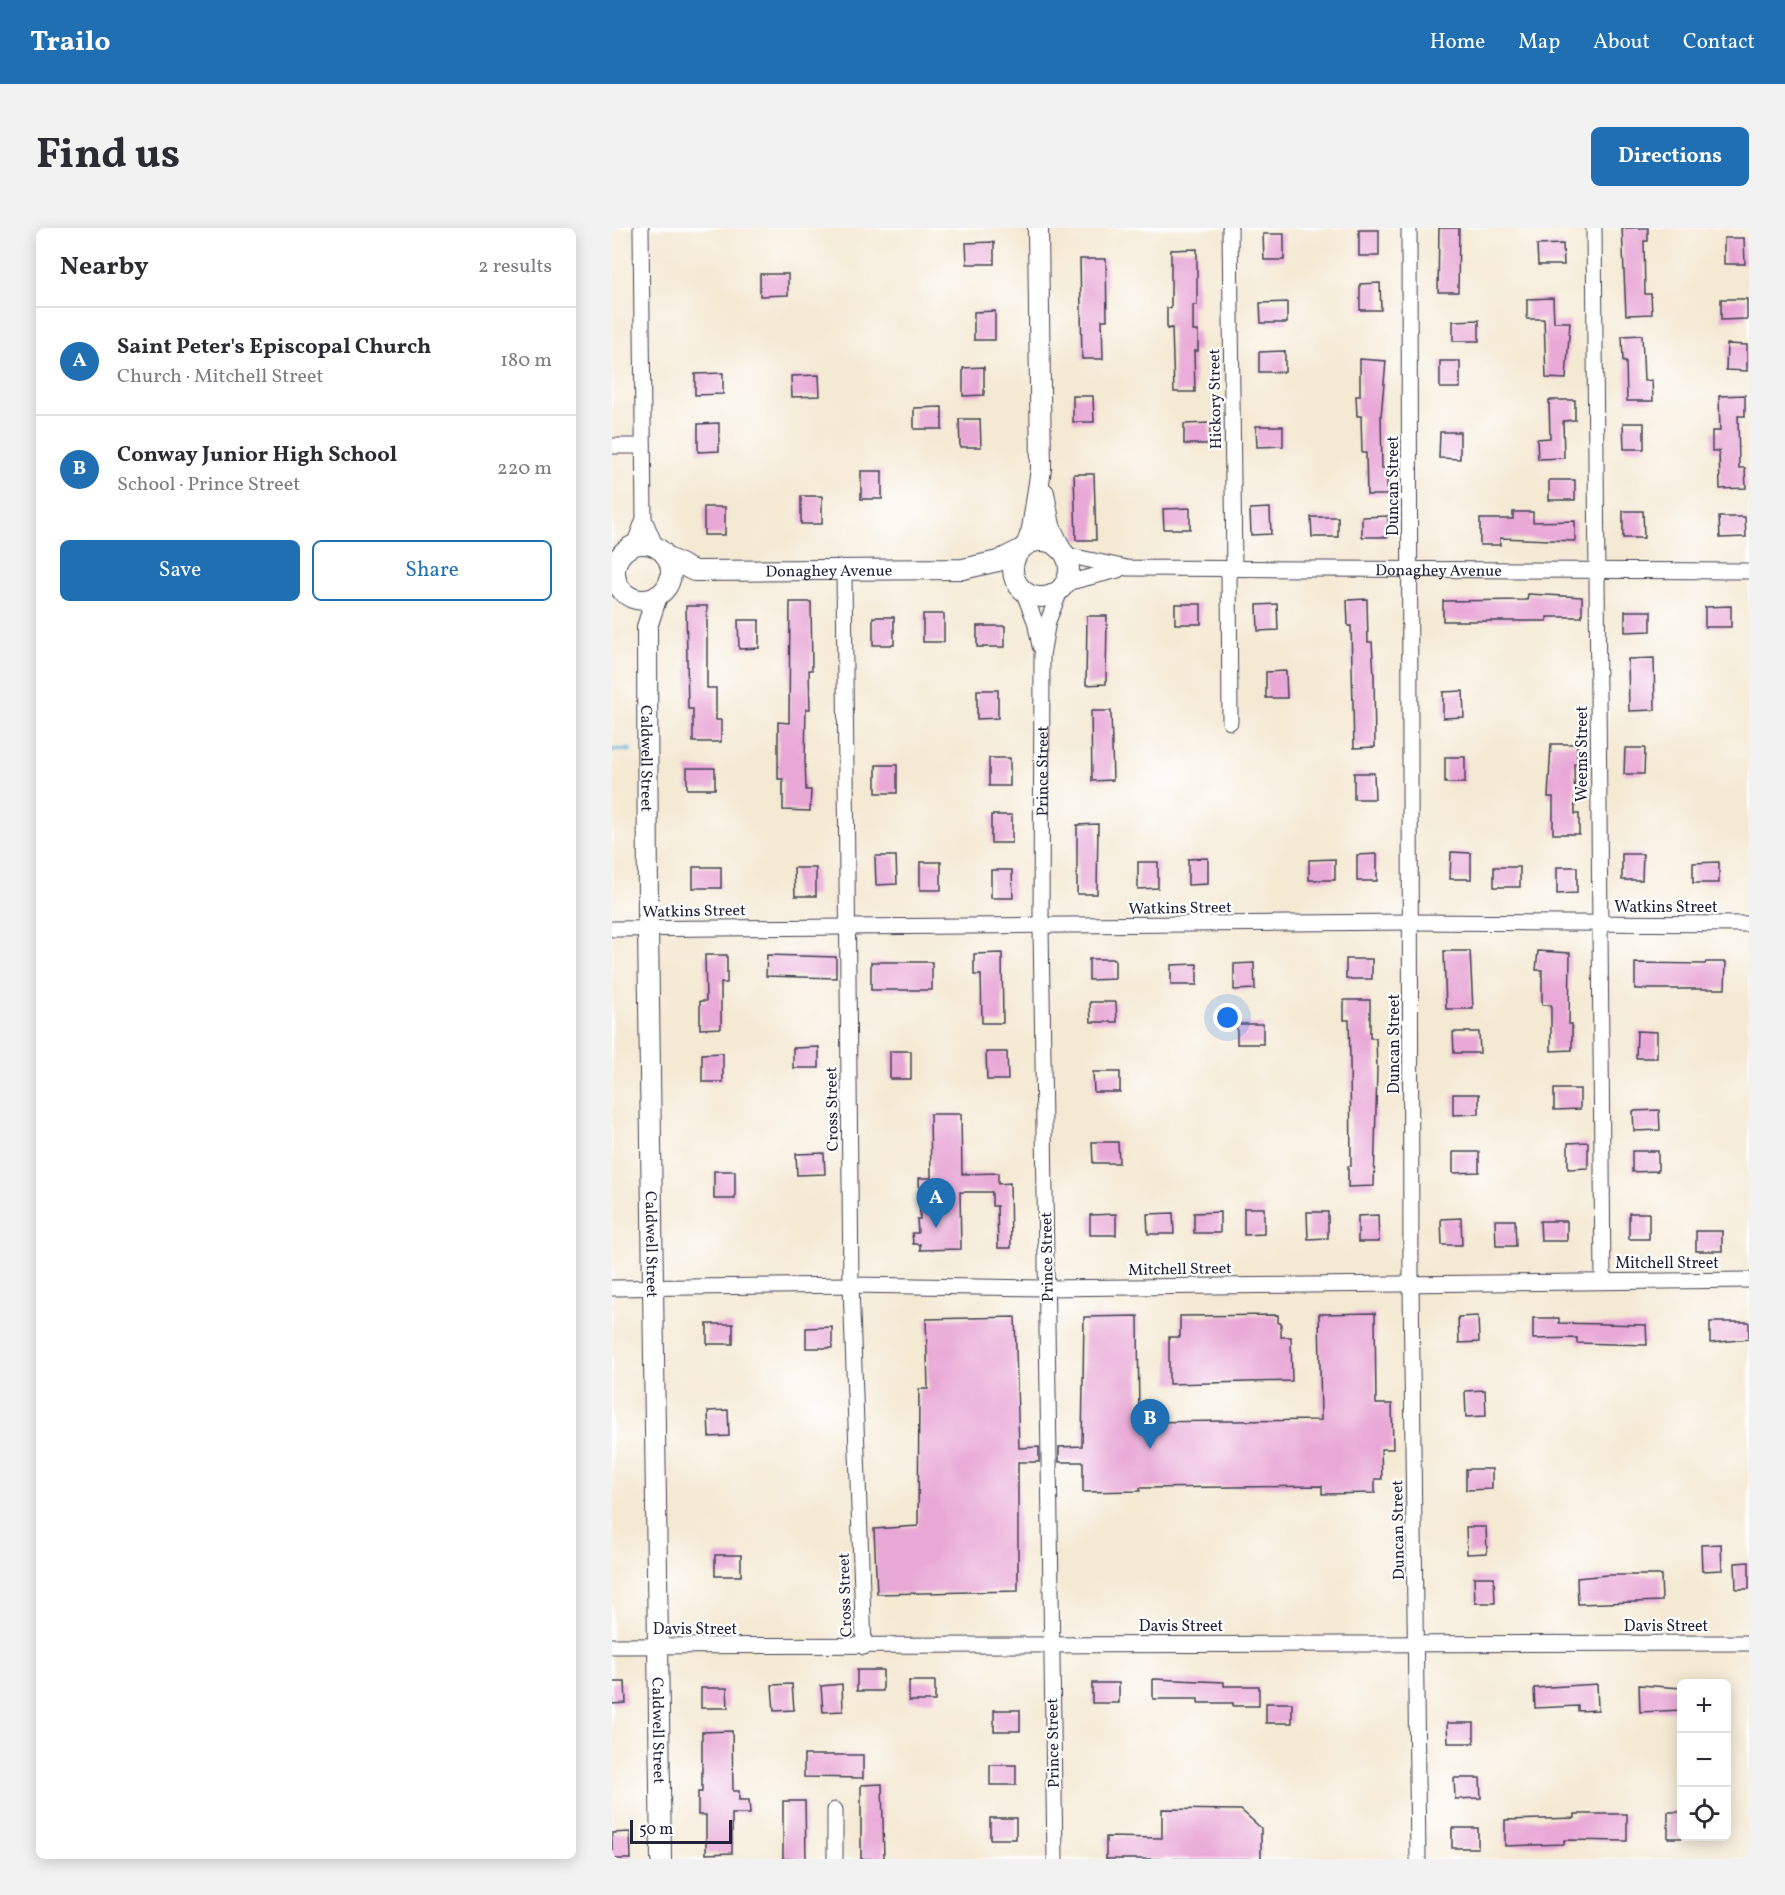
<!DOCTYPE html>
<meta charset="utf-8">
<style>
body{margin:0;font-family:Vollkorn,serif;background:#f2f2f3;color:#2b2b33}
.controls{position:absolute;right:18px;bottom:18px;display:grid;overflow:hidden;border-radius:9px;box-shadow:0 3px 15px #0003}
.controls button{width:54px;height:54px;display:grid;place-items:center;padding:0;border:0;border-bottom:2px solid #e1e1e2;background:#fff;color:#2b2b33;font:30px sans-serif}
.scale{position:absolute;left:18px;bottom:15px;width:102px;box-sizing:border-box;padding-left:6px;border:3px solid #22223b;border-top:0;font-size:16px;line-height:21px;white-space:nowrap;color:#22223b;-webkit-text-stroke:4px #fff;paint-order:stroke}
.you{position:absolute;left:616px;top:790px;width:21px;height:21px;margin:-15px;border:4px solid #fff;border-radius:50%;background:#1a73e8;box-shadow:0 0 0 9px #1a73e833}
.badge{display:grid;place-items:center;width:39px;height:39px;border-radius:50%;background:#1f6fb2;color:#fff;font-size:20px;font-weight:700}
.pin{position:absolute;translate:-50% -50px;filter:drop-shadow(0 2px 3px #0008)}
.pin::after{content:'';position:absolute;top:32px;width:21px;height:18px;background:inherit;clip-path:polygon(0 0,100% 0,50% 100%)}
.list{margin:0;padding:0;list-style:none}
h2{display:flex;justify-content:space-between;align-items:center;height:78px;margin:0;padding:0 24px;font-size:26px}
h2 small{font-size:20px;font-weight:400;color:#7c7c81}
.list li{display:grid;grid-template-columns:39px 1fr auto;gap:18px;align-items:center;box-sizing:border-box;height:108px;padding:0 24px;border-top:2px solid #e1e1e2}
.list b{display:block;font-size:22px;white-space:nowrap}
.list p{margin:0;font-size:20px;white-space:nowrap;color:#7c7c81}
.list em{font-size:20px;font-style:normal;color:#7c7c81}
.actions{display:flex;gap:12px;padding:18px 24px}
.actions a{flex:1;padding:14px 0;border:2px solid #1f6fb2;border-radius:9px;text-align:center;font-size:21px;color:#1f6fb2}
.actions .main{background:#1f6fb2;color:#fff}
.icon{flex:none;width:33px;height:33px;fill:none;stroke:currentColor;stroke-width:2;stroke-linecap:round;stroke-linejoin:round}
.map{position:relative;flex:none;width:1137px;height:1631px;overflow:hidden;border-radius:9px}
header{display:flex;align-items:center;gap:36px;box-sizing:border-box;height:84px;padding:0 30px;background:#1f6fb2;color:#fff}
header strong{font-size:28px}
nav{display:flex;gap:33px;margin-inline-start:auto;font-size:21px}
.intro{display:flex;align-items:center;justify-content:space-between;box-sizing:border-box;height:144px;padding:0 36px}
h1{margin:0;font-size:42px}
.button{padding:15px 27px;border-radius:9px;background:#1f6fb2;color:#fff;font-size:21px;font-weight:700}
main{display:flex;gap:36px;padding:0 36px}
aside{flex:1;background:#fff;border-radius:9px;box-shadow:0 3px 15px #0003}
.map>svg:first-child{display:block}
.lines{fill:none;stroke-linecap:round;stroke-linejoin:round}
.stream{stroke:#5daed8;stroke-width:4}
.building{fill:#e9a9d7}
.minor-casing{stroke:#424052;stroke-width:17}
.major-casing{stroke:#424052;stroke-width:22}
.minor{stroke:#fff;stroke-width:15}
.major{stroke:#fff;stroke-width:20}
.labels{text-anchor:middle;stroke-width:4.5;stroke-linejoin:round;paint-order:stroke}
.street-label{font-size:16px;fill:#22223b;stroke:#fff}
</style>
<header>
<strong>Trailo</strong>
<nav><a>Home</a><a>Map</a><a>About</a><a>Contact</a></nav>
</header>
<div class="intro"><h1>Find us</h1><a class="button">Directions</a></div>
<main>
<aside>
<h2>Nearby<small>2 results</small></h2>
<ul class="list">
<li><span class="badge">A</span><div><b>Saint Peter's Episcopal Church</b><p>Church · Mitchell Street</p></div><em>180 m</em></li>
<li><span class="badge">B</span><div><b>Conway Junior High School</b><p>School · Prince Street</p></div><em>220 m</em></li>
</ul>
<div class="actions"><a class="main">Save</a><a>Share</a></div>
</aside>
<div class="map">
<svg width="1137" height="1631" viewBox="0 0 1137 1631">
<rect width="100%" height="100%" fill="#fff"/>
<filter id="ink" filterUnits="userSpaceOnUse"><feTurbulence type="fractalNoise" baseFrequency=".0167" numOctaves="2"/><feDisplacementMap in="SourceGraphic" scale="12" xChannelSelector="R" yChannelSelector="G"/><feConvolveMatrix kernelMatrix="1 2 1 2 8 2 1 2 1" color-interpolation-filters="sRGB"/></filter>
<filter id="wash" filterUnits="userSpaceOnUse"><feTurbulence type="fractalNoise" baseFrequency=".008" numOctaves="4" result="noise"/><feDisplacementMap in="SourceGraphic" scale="24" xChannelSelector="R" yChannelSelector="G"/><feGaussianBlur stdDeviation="1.35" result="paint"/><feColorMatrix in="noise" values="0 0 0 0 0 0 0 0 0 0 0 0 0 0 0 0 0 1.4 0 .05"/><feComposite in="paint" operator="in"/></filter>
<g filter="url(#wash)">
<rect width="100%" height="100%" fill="#f4e9d3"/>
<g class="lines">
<path class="stream" d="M0,522H18"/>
</g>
<g id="blocks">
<path class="building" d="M827,0H847L846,64H826Z
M1010,0H1036V13H1032L1033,66H1039L1040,86L1014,87Z
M747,2H767V28H747Z
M651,6H672V32H652Z
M1112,10H1132L1133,36H1112Z
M382,14V36H355L354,15Z
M951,16L952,37H926L925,17Z
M585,21V77H581V103H586V123H582L583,164H562L560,100L555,101V80H559V22Z
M468,31H494L495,92H490L491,131H470Z
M148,46H176V67L148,68Z
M768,55L769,82H748V56Z
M941,70L942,94H958L954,151L934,150L932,91H915V71Z
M1109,71H1135V91L1109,92Z
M675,74V95H649L648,75Z
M383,83V112H362V84Z
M867,92V113H841V93Z
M1030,107L1032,153L1040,152L1041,173H1015L1014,134H1011L1010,108Z
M1115,116L1135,117V143L1114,142Z
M673,123V144H647V124Z
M748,131L774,133L769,188L770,240H775V267H755L754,225H750L749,188H745L744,168H748Z
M828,133H848V160H828Z
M372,139V167L351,168V140Z
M111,145V166L83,167V146Z
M207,147L208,168L180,169L179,148Z
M1133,167V188H1126L1127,240H1133L1134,260L1108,261L1107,223H1100V203H1108L1107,168Z
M461,168H481L482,194H461Z
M937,172H963V192L951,193L952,230L926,231L925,211L938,210Z
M330,179V201H302V180Z
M347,191H368L369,219H348Z
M107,195V223L86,224V196Z
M598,195V216H572V196Z
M1011,195H1032V221H1012Z
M644,198H671V218L645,219Z
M828,204H848V231L827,230Z
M249,243H270V271H249Z
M462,246H482L484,312H464Z
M937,252H963V272H937Z
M189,268H210V296H189Z
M92,279H113V307H92Z
M578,280V301H552L551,281Z
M658,280L659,306L639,307L638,281Z
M1011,283H1031L1032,310H1011Z
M901,284H921V294L963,293V313L888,310V317H868V291H901Z
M776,288V309H750V289Z
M699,289H726V309H700Z
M1107,289H1133L1134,309L1108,310Z
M916,366L970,369V389H935V393H831V373L915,372Z
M755,371L756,414H760L762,448L763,519L742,520L739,398H736L735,372Z
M178,374H199L200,442H197L198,481H194L193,531L194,562H199L198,583L171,582V551H166V494L177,495Z
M563,376H589V396H563Z
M665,376L666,402L646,403L645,377Z
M74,378H95V460H104V492H109V514H81V481H76Z
M1119,378V399H1093V379Z
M1013,383H1039V403L1013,404Z
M311,386H332V414H311Z
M475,388H495L494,456L474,457Z
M261,389H282V417H261Z
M126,392H147V420L127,421Z
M365,398H393V419H365Z
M1042,430L1043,482L1017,483L1016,431Z
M674,443L675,470H654V444Z
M365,462H386V490L365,491Z
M851,463L852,489L831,490V464Z
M479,483H499L501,552L480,553Z
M939,516H965V536H962L963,586H967V606H941V569H936Z
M1013,520H1033L1032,546H1012Z
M833,529H853V555H833Z
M377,530H398V558H377Z
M264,537H285V565H264Z
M75,540H103V561H75Z
M742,545H762L763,571H742Z
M379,587H400V615H379Z
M486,596L485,666H465V597Z
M839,624L859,625V651H838Z
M765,626V653H745V627Z
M1010,626H1031L1030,652H1010Z
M263,628H284L285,656L264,657Z
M596,630V656L576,657V631Z
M723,631V652H697V632Z
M308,634H329V662H308Z
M526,634H546V660L526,661Z
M1107,634V655H1081V635Z
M81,639H109V660H81Z
M882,639H908V659H882Z
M945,639H965V665L945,666Z
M182,640H204V668H183Z
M379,642H400L401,670H379Z
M832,723H858L861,781H834Z
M926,723L958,725L957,796H960V822L939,823V777H930V742H924Z
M390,725L391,795H370L369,747H362V726Z
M93,727H115V755H109V800L88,801V773H94Z
M155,727L224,729V750L154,748Z
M477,731H503V751L477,752Z
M734,731H760V751H734Z
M259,734H320V762H259Z
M1094,734H1114L1113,761H1023V735L1093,736Z
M642,735L643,761L622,762V736Z
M585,736V757H559V737Z
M732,772H758V810H764L765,842L762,958L736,959V938H739L738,831L737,792H732Z
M478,774H504L505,794H479Z
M625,796H651V816H625Z
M1025,803L1045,804V830H1024Z
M841,804H867L868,825H842Z
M207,819V840H181V820Z
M278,823H299V851H278Z
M374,824H395L396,852H375Z
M111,825V854H90V826Z
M481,844H508V864H482Z
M942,861H968V881L942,882Z
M841,866H867V886L841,887Z
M1047,882L1048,902L1022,903L1021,883Z
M318,886H349L350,946L386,945V956L398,955L399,1020H386L385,978H380V964H348L349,1021L308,1022V1016H301L300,1005H306L305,991H308L307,950H319Z
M480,914H506L507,935H481Z
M976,914V940L956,941V915Z
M1020,923H1046V943L1020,944Z
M841,924H867V944L841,945Z
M212,925L213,946L185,947L184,926Z
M102,943H123V971H102Z
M632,980H652V1006L632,1007Z
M608,984V1005H582V985Z
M695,984H716V1010L696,1011Z
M561,985L562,1006H536L535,986Z
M1017,985H1037V1011H1017Z
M504,986V1007H478V987Z
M766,987L767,1014H746V988Z
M849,990L850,1017H830L829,991Z
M883,992H903L904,1018H884Z
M928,993H955V1013H929Z
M1084,1003H1110V1023H1084Z
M763,1085L764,1176H780L781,1221H769L770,1251H763V1265L710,1266V1258L528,1260V1263L471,1264V1234H447V1219L470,1218L472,1089L526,1088L527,1194L709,1192L707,1086Z
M666,1087V1095H669V1109H679L680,1153L557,1156V1109H568V1088Z
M866,1088L867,1114L847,1115L846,1089Z
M403,1089L407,1220L427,1219V1234H406V1363L265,1366L262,1301L306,1298L307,1161H316L314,1091Z
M921,1090H947V1095L1034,1097L1035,1117L965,1115V1110L921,1111Z
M1098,1094H1137V1111L1098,1115Z
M95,1096H121V1116H95Z
M220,1099V1120H194V1100Z
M873,1162L874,1188L854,1189L853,1163Z
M116,1182L117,1208L97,1209L96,1183Z
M854,1241H880V1261L854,1262Z
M854,1299H874L875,1325L855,1326Z
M1109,1316L1110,1342L1090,1343L1089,1317Z
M103,1327H129V1348H103Z
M1137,1334V1361H1124L1123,1335Z
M995,1347H1049L1050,1373L966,1376L965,1350Z
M862,1349H882L883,1375H863Z
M245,1442H271V1463H245Z
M541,1451L612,1454V1458H647V1478H621V1475H586V1471H541Z
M297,1453H323V1473H297Z
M0,1454H13L14,1475L0,1476Z
M480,1455H507V1475H480Z
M180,1456L182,1482L162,1483L160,1457Z
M230,1456L231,1483L211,1484L209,1458Z
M985,1456L986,1482L966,1483V1478L923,1480L922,1460Z
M1027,1457L1070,1460V1482L1028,1484Z
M89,1460H115L116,1480H89Z
M654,1475H680V1495H654Z
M382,1482H408V1503H382Z
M835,1495H862V1515H836Z
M120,1503L121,1563H127V1572H137L138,1586H120V1625L94,1626V1587H86V1564H90V1504Z
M192,1527H251V1550L192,1549Z
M378,1537H404V1557H378Z
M842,1550H868L869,1570L843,1571Z
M270,1556L272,1631H249V1557Z
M171,1573H193L194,1631H171Z
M550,1581L629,1582L649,1600V1631H494V1609L550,1610Z
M1056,1584H1070V1610H1056Z
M963,1586H1015V1613L952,1612V1616L893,1618V1592L963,1590Z
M378,1590H404V1611H378Z
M840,1600H866V1620H840Z
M18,1604L19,1631H0V1605Z"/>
</g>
</g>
<g filter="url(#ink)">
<use href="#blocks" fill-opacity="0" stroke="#424052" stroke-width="1.5"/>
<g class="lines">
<defs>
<g id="minor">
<path d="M618,0L622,341"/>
<path d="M797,0L799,1054L806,1631"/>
<path d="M982,0L991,1052"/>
<path d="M0,218H31"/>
<path d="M32,291L43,317"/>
<path d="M22,317L32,291L29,0"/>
<path id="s1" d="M454,327L515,340L1137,343"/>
<path d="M0,334L5,333"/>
<path d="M617,341L618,494"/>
<path d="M232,343L239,1057L252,1419"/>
<path d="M0,352L5,354"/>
<path d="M454,355L506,342"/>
<path d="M411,363L423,393L428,418"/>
<path d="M0,701L799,694L1137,696"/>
<path d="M0,1060L239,1057L434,1060L1137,1052"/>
<path d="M0,1418L1137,1415"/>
<path d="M223,1631V1582"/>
<path id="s2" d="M443,1631L429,699L430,427L436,393L448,363"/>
</g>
<g id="major">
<path d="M432,265L438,298L448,320"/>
<circle cx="429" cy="341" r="28"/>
<circle cx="31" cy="344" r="28"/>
<path d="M415,316L420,301L429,241L426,0"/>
<path id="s3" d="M56,330L82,343L351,341L386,333L408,322"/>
<path id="s4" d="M45,368L35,399L36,701L49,1631"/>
</g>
</defs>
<use href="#minor" class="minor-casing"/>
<use href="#major" class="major-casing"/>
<use href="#minor" class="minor"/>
<use href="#major" class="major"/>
</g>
</g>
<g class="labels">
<g class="street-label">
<text transform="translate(602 171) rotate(-91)" y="6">Hickory Street</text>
<text transform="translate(780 258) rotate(-90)" y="6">Duncan Street</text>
<text dy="6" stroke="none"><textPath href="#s1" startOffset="374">Donaghey Avenue</textPath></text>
<text dy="6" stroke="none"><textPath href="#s3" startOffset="164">Donaghey Avenue</textPath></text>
<text transform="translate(969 526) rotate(-90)" y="6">Weems Street</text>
<text dy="6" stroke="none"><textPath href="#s4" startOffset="164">Caldwell Street</textPath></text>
<text dy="6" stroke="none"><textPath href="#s2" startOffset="1088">Prince Street</textPath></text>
<text x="1054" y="684">Watkins Street</text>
<text transform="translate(568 679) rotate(-1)" y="6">Watkins Street</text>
<text transform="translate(82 682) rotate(-1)" y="6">Watkins Street</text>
<text transform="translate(781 816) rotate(-90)" y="6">Duncan Street</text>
<text transform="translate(219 881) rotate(-91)" y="6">Cross Street</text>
<text dy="6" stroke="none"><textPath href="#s4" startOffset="650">Caldwell Street</textPath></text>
<text transform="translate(434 1029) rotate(-91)" y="6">Prince Street</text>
<text x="1055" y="1040">Mitchell Street</text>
<text transform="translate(568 1040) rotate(-1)" y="6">Mitchell Street</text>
<text transform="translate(785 1302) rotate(-91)" y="6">Duncan Street</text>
<text transform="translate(232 1367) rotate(-92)" y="6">Cross Street</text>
<text x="569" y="1403">Davis Street</text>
<text x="1054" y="1403">Davis Street</text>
<text x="83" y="1406">Davis Street</text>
<text dy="6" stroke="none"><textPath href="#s4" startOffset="1136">Caldwell Street</textPath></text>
<text transform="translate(440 1515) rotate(-91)" y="6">Prince Street</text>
</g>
</g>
</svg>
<div class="controls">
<button>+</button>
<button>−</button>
<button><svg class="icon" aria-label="locate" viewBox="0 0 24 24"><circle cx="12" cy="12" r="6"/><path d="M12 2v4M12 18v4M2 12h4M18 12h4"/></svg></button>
</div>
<div class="scale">50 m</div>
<div class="you"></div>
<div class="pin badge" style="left:324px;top:1000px">A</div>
<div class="pin badge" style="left:538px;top:1221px">B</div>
</div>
</main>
